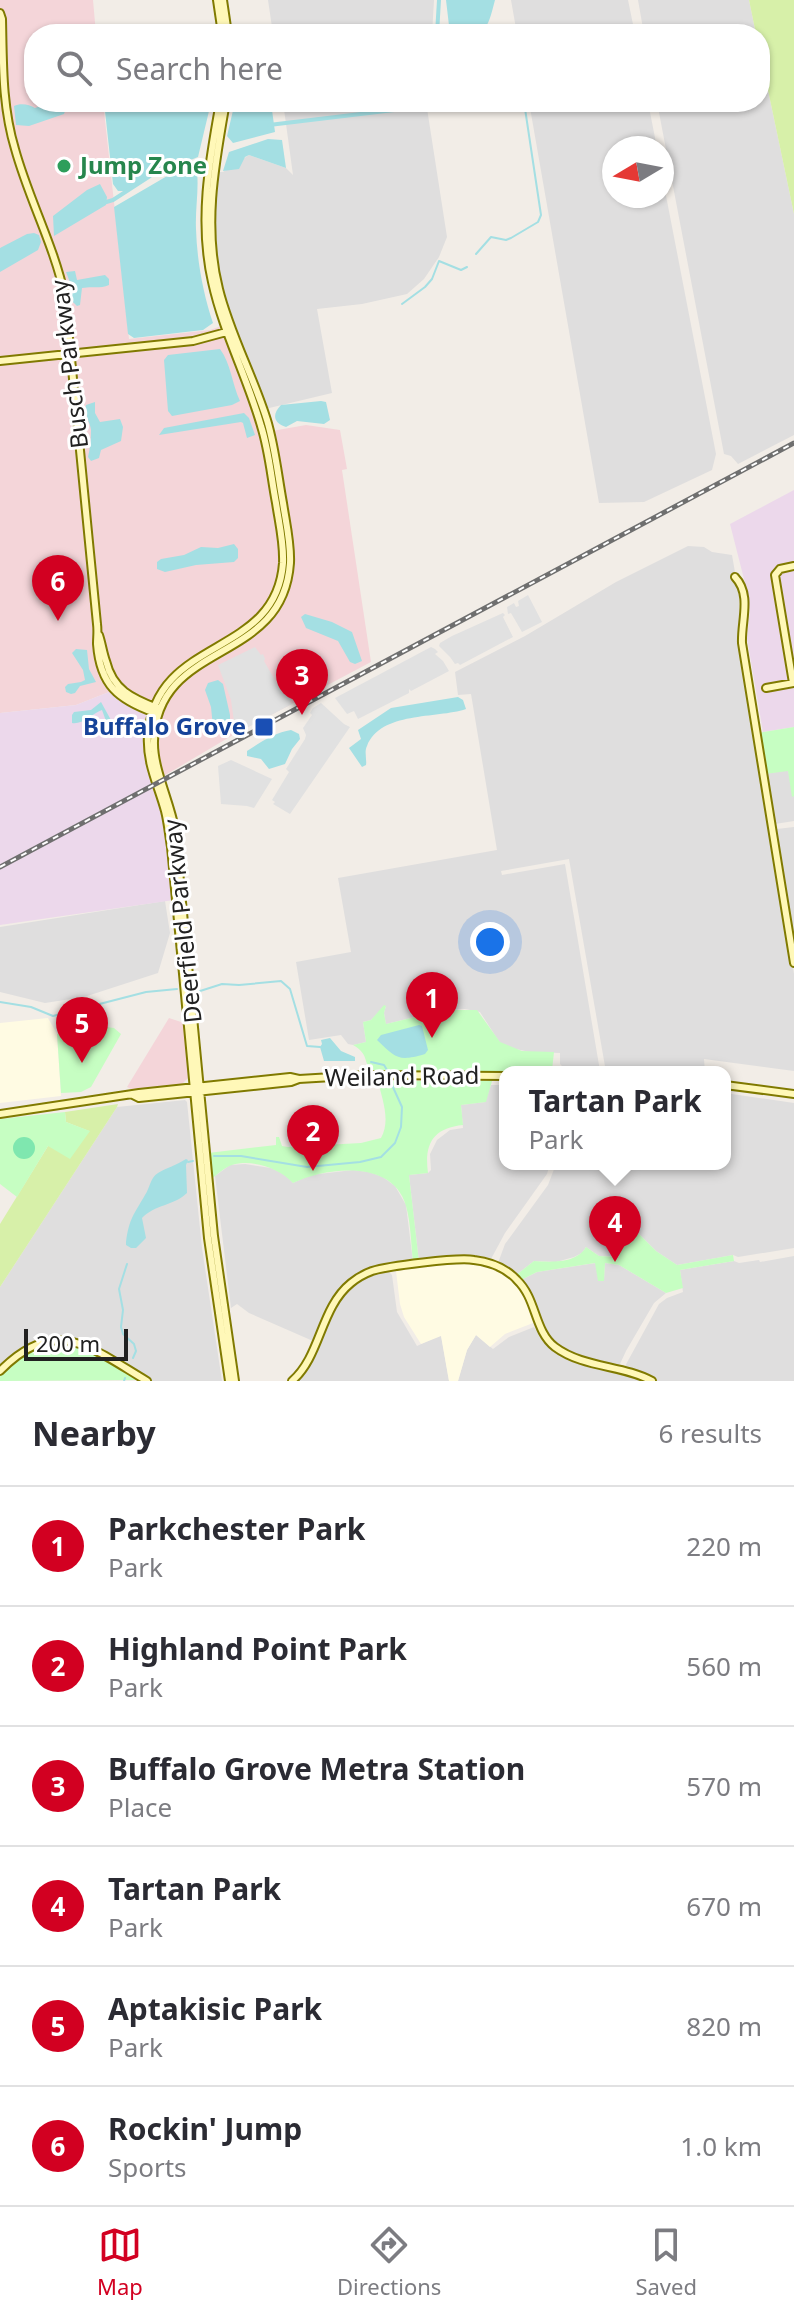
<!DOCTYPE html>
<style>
body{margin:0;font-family:"Noto Sans",sans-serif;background:#f2f2f3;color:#2b2b33}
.compass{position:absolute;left:602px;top:136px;width:72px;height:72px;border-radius:50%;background:#fff;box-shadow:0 2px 6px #0004;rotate:260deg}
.scale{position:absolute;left:24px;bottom:20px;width:104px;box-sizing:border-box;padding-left:8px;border:4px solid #212121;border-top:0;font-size:22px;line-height:28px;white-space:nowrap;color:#212121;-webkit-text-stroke:6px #fff;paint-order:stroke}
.you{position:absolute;left:490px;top:942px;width:28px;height:28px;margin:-20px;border:6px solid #fff;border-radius:50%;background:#1a73e8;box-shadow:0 0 0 12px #1a73e833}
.badge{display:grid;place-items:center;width:52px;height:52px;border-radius:50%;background:#d20021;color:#fff;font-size:26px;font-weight:700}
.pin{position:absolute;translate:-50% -66px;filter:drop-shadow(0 2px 4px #0008)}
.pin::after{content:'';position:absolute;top:42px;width:28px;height:24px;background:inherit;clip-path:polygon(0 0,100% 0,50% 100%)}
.popup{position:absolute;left:499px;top:1066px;width:232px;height:104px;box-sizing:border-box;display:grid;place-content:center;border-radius:16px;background:#fff;filter:drop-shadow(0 2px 6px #0005);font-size:26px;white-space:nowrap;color:#7c7c81}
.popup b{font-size:30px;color:#2b2b33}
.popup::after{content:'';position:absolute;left:50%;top:100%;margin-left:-16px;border:16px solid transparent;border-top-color:#fff}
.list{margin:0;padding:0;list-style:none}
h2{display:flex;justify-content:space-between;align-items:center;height:104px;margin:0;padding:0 32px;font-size:34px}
h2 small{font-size:26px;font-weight:400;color:#7c7c81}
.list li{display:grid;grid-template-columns:52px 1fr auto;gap:24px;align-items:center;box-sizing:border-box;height:120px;padding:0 32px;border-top:2px solid #e1e1e2}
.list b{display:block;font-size:30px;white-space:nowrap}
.list p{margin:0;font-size:26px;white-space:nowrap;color:#7c7c81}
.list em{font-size:26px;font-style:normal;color:#7c7c81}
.icon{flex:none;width:44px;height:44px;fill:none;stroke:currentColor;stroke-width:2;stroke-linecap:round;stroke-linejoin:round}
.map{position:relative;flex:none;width:794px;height:1381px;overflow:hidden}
.search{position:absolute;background:#fff;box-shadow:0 2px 6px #0004;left:24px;right:24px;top:24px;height:88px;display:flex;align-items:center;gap:20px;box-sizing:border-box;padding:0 28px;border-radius:32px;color:#7c7c81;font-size:30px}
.sheet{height:824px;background:#fff}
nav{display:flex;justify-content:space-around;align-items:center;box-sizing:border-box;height:112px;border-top:2px solid #e1e1e2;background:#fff;font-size:22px;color:#7c7c81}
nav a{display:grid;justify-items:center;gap:4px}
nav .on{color:#d20021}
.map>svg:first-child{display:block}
.residential{fill:#dfdede}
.commercial{fill:#f4d5d9}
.industrial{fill:#ecd8eb}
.education{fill:#fffbe3}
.grass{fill:#d7f0a9}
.park{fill:#c6fec2}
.pitch{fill:#7fe7af}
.parking{fill:#e1e1e1}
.water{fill:#a4dfe3}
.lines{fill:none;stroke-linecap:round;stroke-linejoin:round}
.stream{stroke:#a4dfe3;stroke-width:2}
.canal{stroke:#a4dfe3;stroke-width:4}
.secondary-casing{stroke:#807a00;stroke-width:10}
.secondary{stroke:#fff8b8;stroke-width:6}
.rail-casing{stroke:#6f6f6f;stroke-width:5}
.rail{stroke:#fff;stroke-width:2;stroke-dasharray:6;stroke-linecap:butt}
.leisure-dot{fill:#2e9e5b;stroke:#fff;stroke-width:3}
.transit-dot{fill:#1a4fb4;stroke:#fff;stroke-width:3}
.labels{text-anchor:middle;stroke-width:6;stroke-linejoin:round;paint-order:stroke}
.leisure-label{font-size:24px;font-weight:bold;fill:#27864d;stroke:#fff;text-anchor:start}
.street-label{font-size:24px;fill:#212121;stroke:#fff}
.transit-label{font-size:24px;font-weight:bold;fill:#164399;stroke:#fff;text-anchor:end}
</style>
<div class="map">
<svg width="794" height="1381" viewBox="0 0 794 1381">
<rect width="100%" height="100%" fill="#f2ede7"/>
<path class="residential" d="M268,0H434L432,34H273Z
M511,0H628L635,34H517Z
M638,0H749L756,34H644Z
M760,52L794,214V435L738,464L731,456L724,454L657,102H760Z
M283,102H426L447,237L439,257L424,279L407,294L362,304L317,309L332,393L265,409L230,318L218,277L213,242L215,172H223L249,155L286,168L293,175Z
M529,102H648L657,148H614V196H662V175L716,454L712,470L644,502L599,503Z
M688,546L704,547L712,552L732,555L739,595L740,645L794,974V1071L704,1059L705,1072H606L569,859L501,871L502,875L565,864L600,1071H567L560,1064V1053L530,1052L511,1048L500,1043L480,1012L465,1009L444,1010L386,1024L384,1013L386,1006L371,1020L363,1022L366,1042L353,1045L348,1044L341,1035L309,1040L296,962L351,952L338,878L497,850L471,694L458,695L455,672L525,636L616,582Z
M788,770L794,796V821L775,824L773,821L765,774Z
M794,827V940H793L775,832L777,829Z
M165,901L170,933L158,973L84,997L45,1003L0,992V927Z
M491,1085H505V1164H550L547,1174L505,1233L491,1259L419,1262L409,1175L428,1173L431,1170L430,1154L437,1140L450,1130L463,1128L461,1105L485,1102Z
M725,1093L794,1103V1248L738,1257L733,1255L677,1265L656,1251L633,1228L616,1233L619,1256H599L586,1247L582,1253L574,1257L556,1262L534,1261L516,1275L498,1263L505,1244L548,1185L556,1164H725Z
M185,1100L187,1102L202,1248L222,1381H152L94,1347L72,1339L54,1338L34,1343L18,1351L0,1367V1287L117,1107Z
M245,1164L271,1168L286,1175L293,1183L310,1175L353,1170L369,1172L383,1177L395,1186L406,1205L413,1262L351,1279L344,1285L330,1304L313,1341L249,1313L237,1304L231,1308L215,1176L230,1165Z
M794,1256V1381H656L624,1368L659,1304L667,1298L683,1292L680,1270L734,1261L739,1263L759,1260L760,1262Z
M596,1263L604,1280L605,1263L619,1265L666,1293L654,1303L626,1351L620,1364L616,1366L574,1354L555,1344L546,1334L532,1296L521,1280L537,1272Z
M388,1271L392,1275L397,1312L417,1346L441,1335L449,1381H297L307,1368L330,1317L344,1294L358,1281L368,1276Z
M534,1327L548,1346L567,1358L644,1381H458L467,1350L476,1335L493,1349L509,1337Z"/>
<path class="commercial" d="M0,0H93L96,34H34V102H103L129,339L210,330L224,325L227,340L260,427L281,552L279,574L274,589L264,608L251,622L181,665L168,678L154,699L148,714L109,692L76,705L0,713Z
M306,425L340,430L347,469L342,470L371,662L233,735L162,777L157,754L158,724L169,696L186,676L262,629L275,613L291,581L292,551L272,431Z
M169,1018L184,1023L189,1077L182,1084L135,1091L127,1087Z"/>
<path class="industrial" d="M794,490V727L763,732L747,638L750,611L745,583L730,524Z
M109,692L148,714L147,757L161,805L169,850L174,900L0,925V713L76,705Z"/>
<path class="education" d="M48,1018L57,1034L61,1096L0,1103V1023Z
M462,1262L486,1266L511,1278L524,1293L535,1320L533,1323L505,1334L490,1347L476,1335L467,1350L458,1381H449L441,1336L421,1344L404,1317L400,1304L396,1271Z"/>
<path class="grass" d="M749,0H794V214L760,52V34H756Z
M118,1104L117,1107L0,1287V1224L48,1146L89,1131L66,1122L65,1112Z"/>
<path class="park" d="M794,727V796L792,797L788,771L765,774L758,733Z
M384,1005L386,1006L384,1013L386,1024L444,1010H477L500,1042L522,1051L554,1052L552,1070L549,1072C491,1072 431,1076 372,1071C362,1061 370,1055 353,1045L366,1042L363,1022L371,1020Z
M106,1027L114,1028L121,1034L91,1087L81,1092L61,1093L57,1034L69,1035L73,1039C85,1035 95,1034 106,1027Z
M378,1081H492L486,1102L461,1105L463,1125C433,1128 424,1144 428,1173L409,1175L419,1262H413C411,1244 411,1224 406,1206C393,1159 327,1167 293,1183C279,1168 253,1159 232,1165C225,1167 217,1175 211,1179L208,1153L276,1145V1137H279L282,1146L288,1147L361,1143L381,1138C391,1120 382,1099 378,1081Z
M65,1112L66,1122L90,1131L70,1159L48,1146L17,1197L0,1184V1119Z
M636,1231L656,1251L677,1265L733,1255L734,1261L680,1270L683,1288L666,1293L619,1265L605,1263L604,1281H598L595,1263L537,1272L521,1280L516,1275L534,1261C551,1262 576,1264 586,1247L599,1256L619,1257L616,1237L631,1235Z
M56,1344L86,1350L138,1380L0,1381V1375C17,1357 32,1348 56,1344Z"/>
<path class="pitch" d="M13 1148a11 11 0 1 1 22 0a11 11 0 1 1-22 0Z"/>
<path class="parking" d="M528,595L542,622L522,632L511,613L508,614L507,607L514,603L516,607L519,606L518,601Z
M503,613L505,615L503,617L513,637L460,665L458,663L455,664L450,657L439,646L440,643L452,636Z
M255,647L261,655L263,654L265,659L264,661L283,694L287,691L292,698L290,702L292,704L239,732L235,729L231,700L218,665Z
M431,647L435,649L438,652L435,654L443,661L449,671L411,691L409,689V693L358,719L354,711L347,714L335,698Z
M321,703L344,724L350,727L290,814L273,804L275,802L272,800L289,772L286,769L305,739L306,735L303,728L312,715L310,713L313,708Z
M231,760L272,779L254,808L247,806L221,804L218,766Z"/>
<path class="water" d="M446,0H495C486,35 486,34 450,34Z
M51,102H64L65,111L64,114L29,126L16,125L14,106C20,103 29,104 35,108Z
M104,102H199L208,104L209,111L198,157L146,178L126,191H118L113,184Z
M235,102H278L272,110L275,132L233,143L227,136Z
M268,139L282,140L286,168L249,155L245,157L239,169L223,171L229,152Z
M186,165H196C200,185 195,207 196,229C197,261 203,293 213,323L203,330L134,338L128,334L114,207Z
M100,184L107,197L106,205L54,236L53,216L87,190Z
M34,233L39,235L41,242L38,250L0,272V248L27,234Z
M75,271L77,280L105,275L109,279V285C100,289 92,286 82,288L80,305L77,306L72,301L71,285L66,272Z
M220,349C231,364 232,384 240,401L232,405L172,416L168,411L164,360L168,355Z
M321,401L326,402L330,420L324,424L297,421L286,427C273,423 272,414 281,405Z
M95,402V413L100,422L120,419L123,427L121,441L101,450L99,458L91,461L88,457C90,449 91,439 91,430C90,420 83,416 86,405Z
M244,413L249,418L255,435L247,438L243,423L241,422L159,435L164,428Z
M234,544L238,549V558L234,562L196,565L165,572L157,569V562L161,559L184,555L201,547L218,548Z
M305,614L332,622L352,632L362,661L355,664L350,662L338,641L306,628L301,617Z
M76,649L87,650L89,669L96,682L80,686L75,693L71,694L66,692L65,687L68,684L81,682L85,680L83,670L72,653Z
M218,680L223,684L230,715V724L225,731L220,733L213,727L211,707L205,690L208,683Z
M458,697L463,700L466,709C436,719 381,711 367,746C364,752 367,759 366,765L362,767L349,748L361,739L358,730L391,708Z
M101,702L117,731L110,732L102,710C92,714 82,725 72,723V715L74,712L91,710Z
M291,730L299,734L300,739L292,749L285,764L269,769L261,759L247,756V751C259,743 276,732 291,730Z
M419,1025L422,1026L428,1050L425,1054C398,1062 396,1058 377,1040L381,1035Z
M330,1038L341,1051L355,1057V1061H324L320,1047L322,1044L321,1040Z
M186,1159L188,1160L186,1165L187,1193C175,1205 154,1205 142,1218L146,1238L136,1248H131L126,1245V1242C129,1219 134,1214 145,1195C150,1188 150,1178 158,1173C166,1168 177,1165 186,1159Z"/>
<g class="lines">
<path class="stream" d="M476,254L491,237L506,240L511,238L538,222L541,215L524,102
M402,304L425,287L432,279L439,261L461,270L467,267
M197,992L222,984L239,985L281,981L290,989L307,1046L320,1047
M0,1002L31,1007L53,1016L146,992L177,989
M371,1062L384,1065L387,1070
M214,1156H241L307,1167L360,1162L381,1157L395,1143L401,1127L402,1107L392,1085
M188,1162L193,1161
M127,1264L119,1289L123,1310L121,1327L123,1334L134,1344L136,1351L133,1358
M124,1381L125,1378"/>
<path class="canal" d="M437,34L439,0
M269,125L419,107L426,102
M103,203L113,200L150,176"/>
<defs>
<path id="secondary" d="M217,0L222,34
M223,0L228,34
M0,13L2,19C3,63 2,106 15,149C29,200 54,245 65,297L97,624C98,631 97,637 97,644C100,685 118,700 155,713
M220,102C209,162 198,221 212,282C223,332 247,377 261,426C269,451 271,477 276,503C279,523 284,543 283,563C276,659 156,635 148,735C146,763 158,785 165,811C168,823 169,835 171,847L208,1238L229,1381
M226,102C215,164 203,226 219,289C230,334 253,375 267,420C275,446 278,476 283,503C286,523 291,543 290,563C283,666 157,639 154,741C153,768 170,801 175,829L214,1236L235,1381
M0,361L193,341L230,331
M735,577C752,595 741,621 742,643L794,963
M99,635C102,644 103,653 106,661C113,690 132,698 157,708
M793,683L775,575L780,569L794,566
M766,688L794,683
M725,1085L794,1094
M133,1095L139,1098L291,1082L299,1079
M0,1114L139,1093L290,1077L299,1079L366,1075L505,1076
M0,1371C56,1314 91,1348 147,1381
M292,1381C321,1356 320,1308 351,1283C357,1278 364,1274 372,1271C388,1266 458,1257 474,1260C490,1262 506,1268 517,1280C537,1299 534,1331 555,1347C583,1368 623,1365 652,1381"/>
</defs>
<use href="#secondary" class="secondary-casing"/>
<use href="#secondary" class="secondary"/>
<defs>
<path id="rail" d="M0,867L794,443"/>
</defs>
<use href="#rail" class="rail-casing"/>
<use href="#rail" class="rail"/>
</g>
<circle class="leisure-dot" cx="64" cy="166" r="8"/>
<rect class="transit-dot" x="254" y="717" width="20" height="20" rx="4"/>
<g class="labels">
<g class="leisure-label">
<text x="80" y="174">Jump Zone</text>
</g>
<g class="street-label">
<text transform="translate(70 364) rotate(-97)" y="8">Busch Parkway</text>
<text transform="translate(183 921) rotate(-96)" y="8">Deerfield Parkway</text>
<text transform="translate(402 1077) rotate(-1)" y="8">Weiland Road</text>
</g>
<g class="transit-label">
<text x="246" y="735">Buffalo Grove</text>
</g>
</g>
</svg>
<svg class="compass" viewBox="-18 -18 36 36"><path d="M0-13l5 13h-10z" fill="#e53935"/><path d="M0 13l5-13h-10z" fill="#7c7c81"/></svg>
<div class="scale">200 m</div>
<div class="you"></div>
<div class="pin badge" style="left:432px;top:1038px">1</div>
<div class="pin badge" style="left:313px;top:1171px">2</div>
<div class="pin badge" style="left:302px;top:715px">3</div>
<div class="pin badge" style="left:615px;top:1262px">4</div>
<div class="popup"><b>Tartan Park</b>Park</div>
<div class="pin badge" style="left:82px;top:1063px">5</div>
<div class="pin badge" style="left:58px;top:621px">6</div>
<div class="search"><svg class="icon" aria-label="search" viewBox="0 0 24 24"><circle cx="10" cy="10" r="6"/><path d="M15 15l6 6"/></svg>Search here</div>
</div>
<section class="sheet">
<h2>Nearby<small>6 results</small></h2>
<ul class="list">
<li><span class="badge">1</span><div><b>Parkchester Park</b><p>Park</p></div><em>220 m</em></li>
<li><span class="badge">2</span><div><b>Highland Point Park</b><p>Park</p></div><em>560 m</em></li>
<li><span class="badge">3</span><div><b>Buffalo Grove Metra Station</b><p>Place</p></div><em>570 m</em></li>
<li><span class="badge">4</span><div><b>Tartan Park</b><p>Park</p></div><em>670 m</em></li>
<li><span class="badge">5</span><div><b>Aptakisic Park</b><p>Park</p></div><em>820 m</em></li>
<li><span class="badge">6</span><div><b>Rockin' Jump</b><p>Sports</p></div><em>1.0 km</em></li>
</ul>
</section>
<nav>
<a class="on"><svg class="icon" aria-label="map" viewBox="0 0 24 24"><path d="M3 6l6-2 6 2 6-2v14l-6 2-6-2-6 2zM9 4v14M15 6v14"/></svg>Map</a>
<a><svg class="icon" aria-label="directions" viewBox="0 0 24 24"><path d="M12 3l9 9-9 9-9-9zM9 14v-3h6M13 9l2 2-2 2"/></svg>Directions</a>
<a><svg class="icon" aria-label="saved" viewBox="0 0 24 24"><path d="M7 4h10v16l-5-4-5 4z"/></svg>Saved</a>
</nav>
